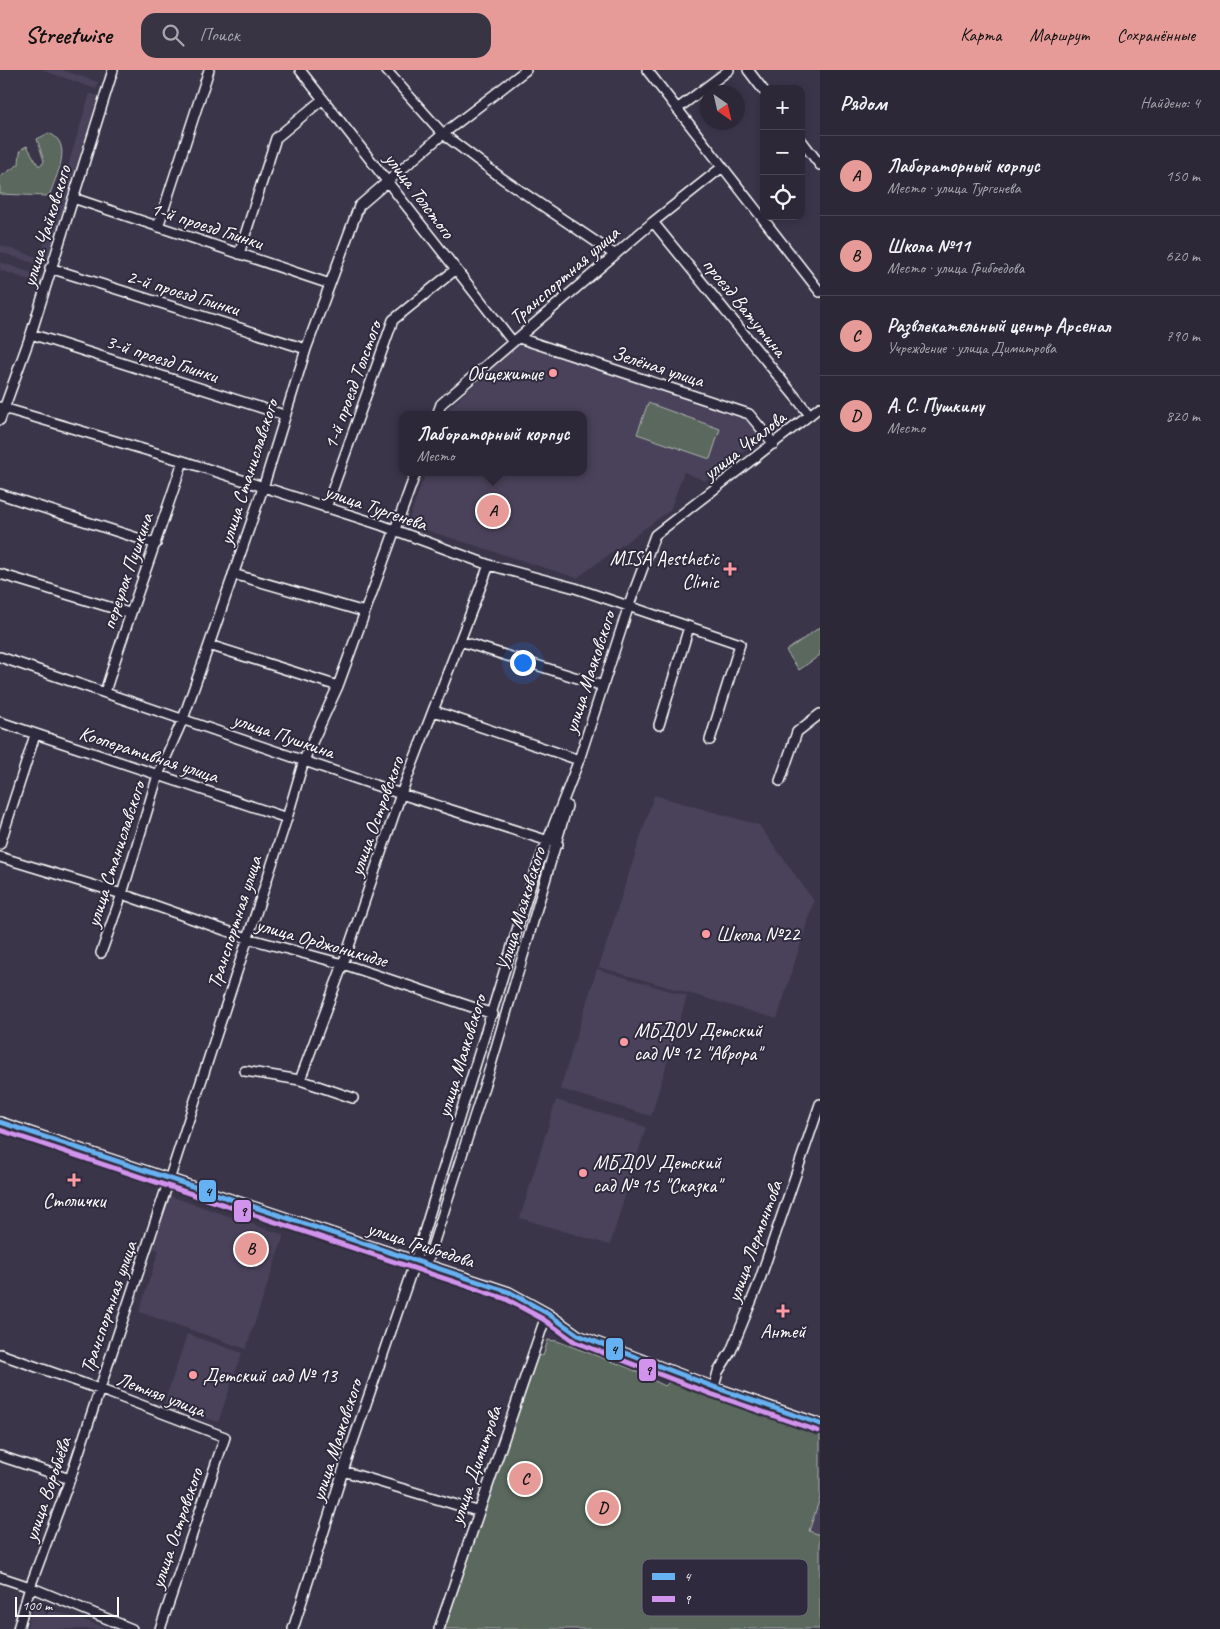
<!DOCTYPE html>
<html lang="ru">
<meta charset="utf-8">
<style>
body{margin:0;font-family:Caveat,sans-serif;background:#383443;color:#f1f3f6}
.controls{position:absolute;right:15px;top:15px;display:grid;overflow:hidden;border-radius:10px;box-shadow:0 2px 8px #0003}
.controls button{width:45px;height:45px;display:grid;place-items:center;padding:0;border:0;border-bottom:1px solid #484453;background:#2c2838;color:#f1f3f6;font:25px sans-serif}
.compass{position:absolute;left:700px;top:15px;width:45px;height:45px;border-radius:50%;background:#2c2838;box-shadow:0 2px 8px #0003;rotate:146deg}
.scale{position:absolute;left:15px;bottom:12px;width:104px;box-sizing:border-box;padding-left:5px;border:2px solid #fff;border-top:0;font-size:14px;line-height:18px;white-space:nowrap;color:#fff;-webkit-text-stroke:4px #2f2a3d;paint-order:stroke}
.you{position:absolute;left:522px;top:592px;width:18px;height:18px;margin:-12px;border:4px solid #fff;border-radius:50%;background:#1a73e8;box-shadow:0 0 0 8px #1a73e833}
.badge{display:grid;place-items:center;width:32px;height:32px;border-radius:50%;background:#e69b98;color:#111;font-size:16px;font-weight:700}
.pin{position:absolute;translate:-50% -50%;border:2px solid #fff;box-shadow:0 1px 5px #0006}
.popup{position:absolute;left:399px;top:341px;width:188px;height:65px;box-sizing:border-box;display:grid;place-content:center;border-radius:10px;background:#2c2838;filter:drop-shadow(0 1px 4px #0005);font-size:16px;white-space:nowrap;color:#a6a6ae}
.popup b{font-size:19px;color:#f1f3f6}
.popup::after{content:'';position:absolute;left:50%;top:100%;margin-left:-10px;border:10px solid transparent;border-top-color:#2c2838}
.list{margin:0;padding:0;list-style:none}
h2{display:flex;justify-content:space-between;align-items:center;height:65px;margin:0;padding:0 20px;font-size:21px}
h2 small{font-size:16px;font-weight:400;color:#a6a6ae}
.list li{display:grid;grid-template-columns:32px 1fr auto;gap:15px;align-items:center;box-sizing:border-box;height:80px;padding:0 20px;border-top:1px solid #484453}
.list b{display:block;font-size:19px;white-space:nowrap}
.list p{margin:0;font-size:16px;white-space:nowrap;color:#a6a6ae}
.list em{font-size:16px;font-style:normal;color:#a6a6ae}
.icon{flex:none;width:28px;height:28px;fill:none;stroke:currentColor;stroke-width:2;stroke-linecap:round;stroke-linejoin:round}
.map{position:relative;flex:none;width:820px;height:1559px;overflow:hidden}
header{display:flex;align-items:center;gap:30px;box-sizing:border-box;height:70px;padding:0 25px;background:#e69b98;color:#111}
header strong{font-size:24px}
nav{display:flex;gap:28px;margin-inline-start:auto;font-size:18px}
.search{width:350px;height:45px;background:#383443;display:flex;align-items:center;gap:12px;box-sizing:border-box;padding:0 18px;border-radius:15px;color:#a6a6ae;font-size:19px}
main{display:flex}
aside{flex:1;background:#2c2838}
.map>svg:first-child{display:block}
.built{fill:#49425a}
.green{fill:#5a675d;stroke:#acb3ae}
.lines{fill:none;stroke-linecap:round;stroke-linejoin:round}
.minor-casing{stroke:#fff;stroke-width:12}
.minor{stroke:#2f2a3d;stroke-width:9}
.bus-1-casing{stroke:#2f2a3d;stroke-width:9}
.bus-2-casing{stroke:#2f2a3d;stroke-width:9}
.bus-1{stroke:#66b1f2;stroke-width:5}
.bus-2{stroke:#d193ec;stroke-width:5}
.poi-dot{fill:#ff9aa2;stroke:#2f2a3d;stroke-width:2}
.labels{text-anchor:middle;stroke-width:4;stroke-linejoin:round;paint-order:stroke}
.street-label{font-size:20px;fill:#fff;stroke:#2f2a3d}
.poi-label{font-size:20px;fill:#fff;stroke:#2f2a3d;text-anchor:start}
.key{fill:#2f2a3d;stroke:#6d6a77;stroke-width:1}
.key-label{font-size:14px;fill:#fff}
.line-badge{stroke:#2f2a3d;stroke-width:2}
.pale-badge-label{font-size:14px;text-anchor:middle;font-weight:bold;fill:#111}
</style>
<header>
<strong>Streetwise</strong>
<div class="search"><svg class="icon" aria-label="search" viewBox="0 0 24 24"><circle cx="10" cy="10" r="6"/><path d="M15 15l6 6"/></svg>Поиск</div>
<nav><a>Карта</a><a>Маршрут</a><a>Сохранённые</a></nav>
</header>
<main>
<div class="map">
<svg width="820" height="1559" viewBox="0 0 820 1559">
<rect width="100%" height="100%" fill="#3b354a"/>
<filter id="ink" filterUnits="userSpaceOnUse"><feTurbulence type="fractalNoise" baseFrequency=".02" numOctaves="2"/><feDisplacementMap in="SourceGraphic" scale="10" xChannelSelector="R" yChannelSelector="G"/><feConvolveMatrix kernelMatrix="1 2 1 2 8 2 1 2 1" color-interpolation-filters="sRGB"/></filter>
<g filter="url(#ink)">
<path class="built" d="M42,0H62L98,12L96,19Z
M90,23L98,26L45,197L0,182V175L40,188Z
M0,192L43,207L41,214L0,200Z
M519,273L747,347L762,367L705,411L684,402L670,440L577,508L407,454L426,402H583V345H447L449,338Z
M654,725L759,755L814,831L777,949L599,897Z
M597,899L687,926L651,1046L560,1019Z
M556,1030L646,1057L610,1175L520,1148Z
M170,1126L284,1165L246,1279L139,1242L159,1180L153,1178Z
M187,1264L242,1283L218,1352L164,1334Z
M820,1428V1465L809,1461Z
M34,1534L110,1559H26Z"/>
<path class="green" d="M49,63C74,74 56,105 50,124L46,126L0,124V107L19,94C20,85 18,79 27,76L38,95H42L44,91L37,69Z
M648,333L720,359L710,389L637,364Z
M820,557V585L799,600L786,581Z
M548,1270L557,1271L629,1298L665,1316L670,1311L820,1361V1428L809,1461L820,1465V1559H444L535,1283L543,1286Z"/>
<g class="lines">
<defs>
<path id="minor" d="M300,0L513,272
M386,0L443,64L503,109L614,184
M647,0L820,222
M748,0L764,21
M677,39L729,0
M801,70L820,95
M73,128L330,214
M653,152L810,345
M158,157L209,0
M239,184L276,68L323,29
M50,198L306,279
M31,264L284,345
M519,268L749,344L774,374
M0,337L183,391L381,455L489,495L575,518L740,574L710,670
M437,345L441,334L653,152L721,98
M0,350L31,264L113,0
M0,424L156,474
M326,438L393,250L455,200
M0,504L129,543
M233,504L365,542
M460,571L603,616
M209,575L338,616
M0,587L401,724L558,774
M105,622C129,544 158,468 183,391
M434,641L579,690
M0,652L287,748
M659,655L689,557
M780,711L797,662L820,644
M0,774L35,665
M0,787L122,824L247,868L343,894L493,944
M101,883L122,824L158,705L183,649L209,575L263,418L306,279L359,136L443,64L526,0
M245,1001L300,1010L353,1028
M300,1010L343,894L401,724L489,495
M0,1052L509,1222L547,1243L578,1265L714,1317L820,1354
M420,1193L429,1187L490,998L567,736
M0,1284L99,1319L225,1367L160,1559
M714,1317L718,1302L731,1281L758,1215L820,1034
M0,1386L70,1409
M343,1401L477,1441
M0,1507L30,1517L132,1559
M18,1559L30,1517L70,1409L170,1107L287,748L304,690L338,616L416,402
M293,1559L343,1401L415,1191L533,808L579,690L629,535L655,465L820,337
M439,1559L547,1243"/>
</defs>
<use href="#minor" class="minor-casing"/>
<use href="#minor" class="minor"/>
<defs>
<path id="bus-1" d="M0,1052L509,1222L547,1243L578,1265L714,1317L820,1354"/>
<path id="bus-2" d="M0,1060L506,1229L543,1249L575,1272L711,1324L818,1361"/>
</defs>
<use href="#bus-1" class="bus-1-casing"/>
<use href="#bus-2" class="bus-2-casing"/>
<use href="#bus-1" class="bus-1"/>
<use href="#bus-2" class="bus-2"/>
</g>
</g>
<g class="poi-dot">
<circle cx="553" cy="303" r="5"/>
<path d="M727.5 491.5h5v5h5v5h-5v5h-5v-5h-5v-5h5z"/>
<circle cx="706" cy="864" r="5"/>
<circle cx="624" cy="972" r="5"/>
<circle cx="583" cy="1103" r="5"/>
<path d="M71.5 1102.5h5v5h5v5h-5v5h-5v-5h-5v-5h5z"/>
<path d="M780.5 1233.5h5v5h5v5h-5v5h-5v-5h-5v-5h5z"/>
<circle cx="193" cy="1305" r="5"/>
</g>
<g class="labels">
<g class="street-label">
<text transform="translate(420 125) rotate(53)" y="7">улица Толстого</text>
<text transform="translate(207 155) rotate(18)" y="7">1-й проезд Глинки</text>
<text transform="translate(46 156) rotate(-73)" y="7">улица Чайковского</text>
<text transform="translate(564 205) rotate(-41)" y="7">Транспортная улица</text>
<text transform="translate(183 222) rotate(17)" y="7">2-й проезд Глинки</text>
<text transform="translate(745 237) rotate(51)" y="7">проезд Ватутина</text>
<text transform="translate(162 288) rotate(18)" y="7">3-й проезд Глинки</text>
<text transform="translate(658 296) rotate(18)" y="7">Зелёная улица</text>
<text transform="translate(352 315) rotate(-70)" y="7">1-й проезд Толстого</text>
<text transform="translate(744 375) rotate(-38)" y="7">улица Чкалова</text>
<text transform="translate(248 402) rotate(-72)" y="7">улица Станиславского</text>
<text transform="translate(376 437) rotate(19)" y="7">улица Тургенева</text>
<text transform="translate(127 501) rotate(-71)" y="7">переулок Пушкина</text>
<text transform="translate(589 602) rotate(-72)" y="7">улица Маяковского</text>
<text transform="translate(284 665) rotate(19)" y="7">улица Пушкина</text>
<text transform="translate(149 684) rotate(18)" y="7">Кооперативная улица</text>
<text transform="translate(376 746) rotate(-70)" y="7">улица Островского</text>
<text transform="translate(115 784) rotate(-72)" y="7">улица Станиславского</text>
<text transform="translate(520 839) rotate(-73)" y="7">Улица Маяковского</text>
<text transform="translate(234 852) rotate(-72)" y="7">Транспортная улица</text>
<text transform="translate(322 872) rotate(16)" y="7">улица Орджоникидзе</text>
<text transform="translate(461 986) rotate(-73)" y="7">улица Маяковского</text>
<text transform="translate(754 1171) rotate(-70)" y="7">улица Лермонтова</text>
<text transform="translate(421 1174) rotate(18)" y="7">улица Грибоедова</text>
<text transform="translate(108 1237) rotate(-71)" y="7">Транспортная улица</text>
<text transform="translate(161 1324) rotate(21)" y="7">Летняя улица</text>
<text transform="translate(336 1370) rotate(-72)" y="7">улица Маяковского</text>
<text transform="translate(475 1395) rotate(-71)" y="7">улица Димитрова</text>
<text transform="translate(47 1419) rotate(-71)" y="7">улица Воробьёва</text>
<text transform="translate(176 1458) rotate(-71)" y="7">улица Островского</text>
</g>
<g class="poi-label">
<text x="543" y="310" text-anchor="end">Общежитие</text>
<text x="719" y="495" text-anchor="end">MISA Aesthetic<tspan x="719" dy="23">Clinic</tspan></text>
<text x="716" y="871">Школа №22</text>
<text x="634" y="967">МБДОУ Детский<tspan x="634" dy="23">сад № 12 "Аврора"</tspan></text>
<text x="593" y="1099">МБДОУ Детский<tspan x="593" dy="23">сад № 15 "Сказка"</tspan></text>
<text x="74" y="1137" text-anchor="middle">Столички</text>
<text x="783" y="1268" text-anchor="middle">Антей</text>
<text x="203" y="1312">Детский сад № 13</text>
</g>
</g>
<rect x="642" y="1489" width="166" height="57" rx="8" class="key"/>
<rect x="652" y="1503" width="23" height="7" fill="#66b1f2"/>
<rect x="652" y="1526" width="23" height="6" fill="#d193ec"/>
<g class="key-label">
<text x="684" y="1511">4</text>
<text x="684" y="1534">9</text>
</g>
<g class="line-badge">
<rect x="198" y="1109" width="19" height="24" rx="5" fill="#66b1f2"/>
<rect x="233" y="1129" width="19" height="24" rx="5" fill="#d193ec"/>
<rect x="605" y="1267" width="19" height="24" rx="5" fill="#66b1f2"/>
<rect x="638" y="1288" width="19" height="24" rx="5" fill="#d193ec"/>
</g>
<g class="pale-badge-label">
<text x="208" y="1126">4</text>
<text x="243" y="1146">9</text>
<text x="614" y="1284">4</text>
<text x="648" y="1305">9</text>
</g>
</svg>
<div class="controls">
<button>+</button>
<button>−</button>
<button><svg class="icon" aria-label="locate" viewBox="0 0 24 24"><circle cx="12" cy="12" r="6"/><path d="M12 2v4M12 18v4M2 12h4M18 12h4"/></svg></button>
</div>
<svg class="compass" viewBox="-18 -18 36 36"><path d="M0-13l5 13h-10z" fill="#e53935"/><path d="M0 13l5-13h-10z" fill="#a6a6ae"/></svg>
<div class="scale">100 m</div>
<div class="you"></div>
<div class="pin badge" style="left:493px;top:441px">A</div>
<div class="popup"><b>Лабораторный корпус</b>Место</div>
<div class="pin badge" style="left:251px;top:1179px">B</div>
<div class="pin badge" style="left:525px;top:1409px">C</div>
<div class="pin badge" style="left:603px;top:1438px">D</div>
</div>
<aside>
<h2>Рядом<small>Найдено: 4</small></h2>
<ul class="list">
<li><span class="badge">A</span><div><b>Лабораторный корпус</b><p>Место · улица Тургенева</p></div><em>150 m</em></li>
<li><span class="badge">B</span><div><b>Школа №11</b><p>Место · улица Грибоедова</p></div><em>620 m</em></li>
<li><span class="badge">C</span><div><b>Развлекательный центр Арсенал</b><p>Учреждение · улица Димитрова</p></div><em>790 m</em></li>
<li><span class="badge">D</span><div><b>А. С. Пушкину</b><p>Место</p></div><em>820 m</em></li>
</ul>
</aside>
</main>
